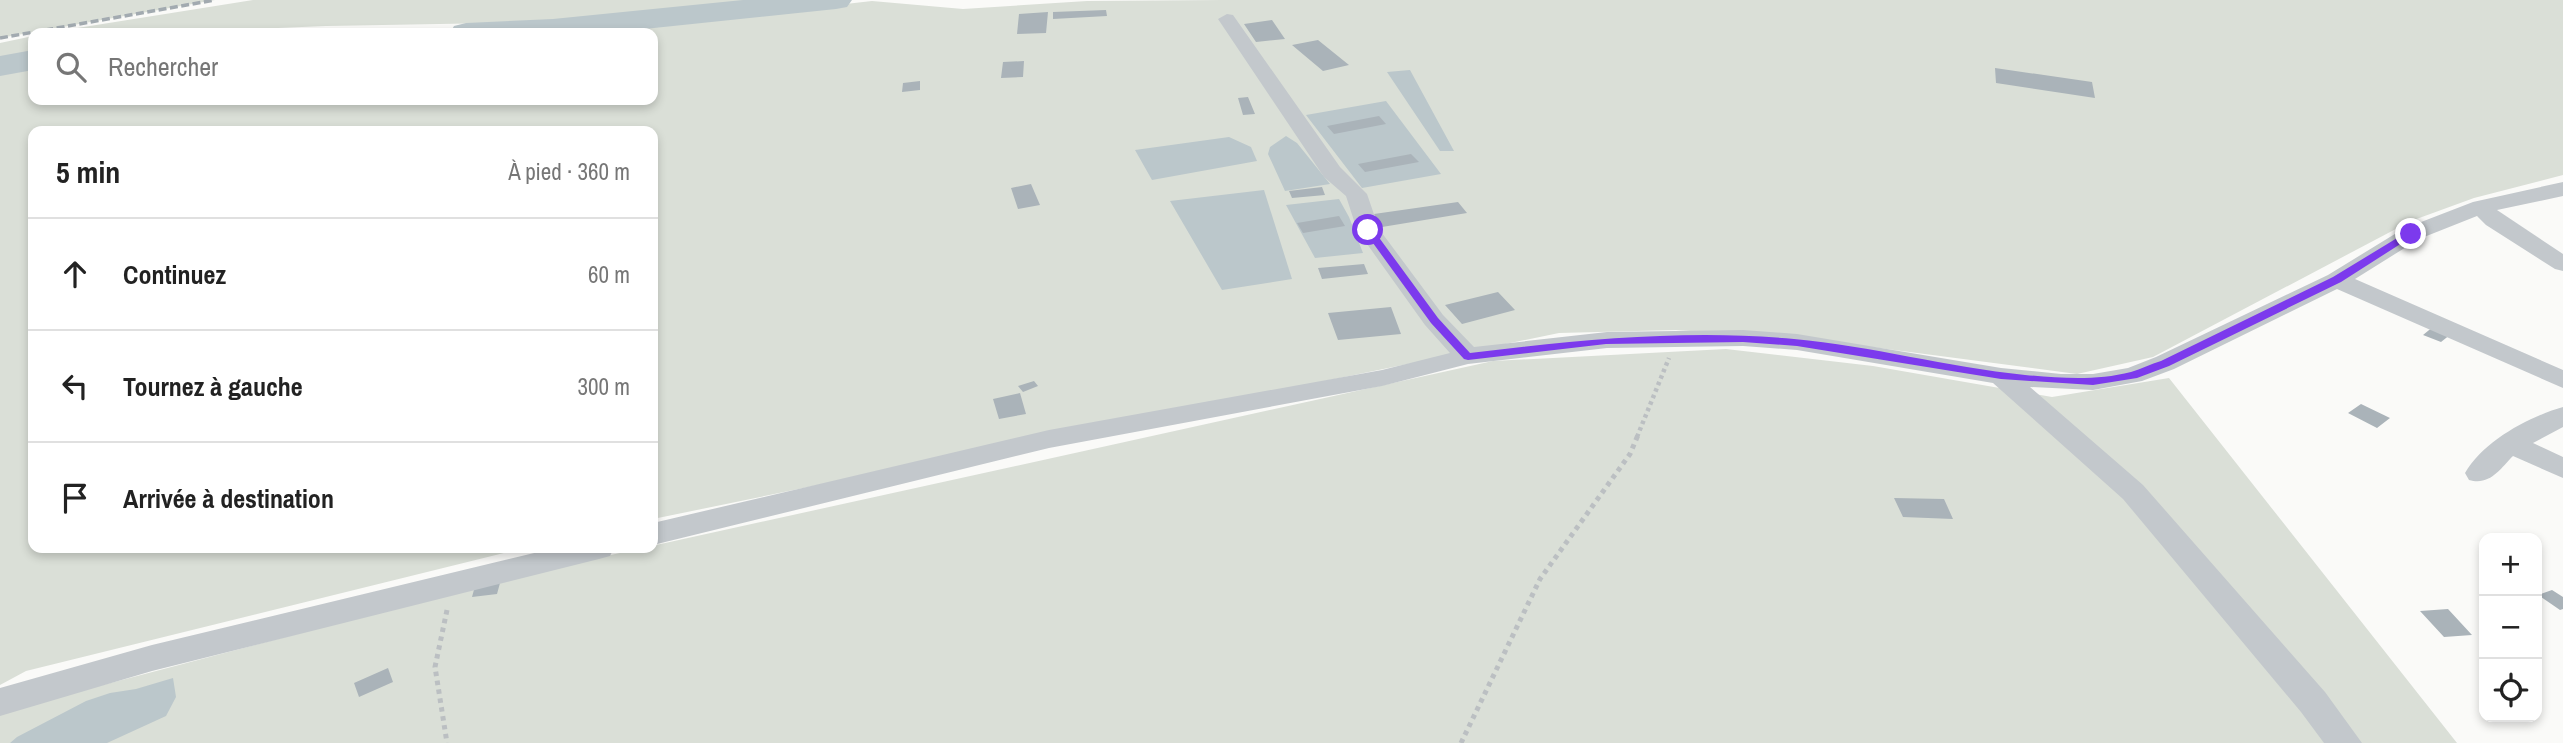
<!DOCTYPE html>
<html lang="fr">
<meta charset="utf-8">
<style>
body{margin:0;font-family:"Archivo Narrow",sans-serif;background:#f6f6f6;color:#222}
.controls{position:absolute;right:21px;bottom:21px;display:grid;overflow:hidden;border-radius:14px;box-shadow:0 4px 10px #0003}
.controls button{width:63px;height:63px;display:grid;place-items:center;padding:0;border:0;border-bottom:2px solid #e0e0e0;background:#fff;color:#222;font:35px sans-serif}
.stop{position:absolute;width:21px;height:21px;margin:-16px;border:5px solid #7c3aed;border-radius:50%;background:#fff}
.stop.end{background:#7c3aed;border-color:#fff;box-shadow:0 2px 7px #0008}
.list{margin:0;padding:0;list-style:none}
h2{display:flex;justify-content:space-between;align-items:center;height:91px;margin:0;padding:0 28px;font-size:30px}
h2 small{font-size:23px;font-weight:400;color:#767676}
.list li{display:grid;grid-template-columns:46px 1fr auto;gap:21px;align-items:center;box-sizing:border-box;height:112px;padding:0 28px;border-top:2px solid #e0e0e0}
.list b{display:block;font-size:26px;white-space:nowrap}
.list em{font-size:23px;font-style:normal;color:#767676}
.icon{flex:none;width:38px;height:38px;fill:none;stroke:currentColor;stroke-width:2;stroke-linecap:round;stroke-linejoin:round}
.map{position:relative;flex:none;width:2563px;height:743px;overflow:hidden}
.search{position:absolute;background:#fff;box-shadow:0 4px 10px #0003;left:28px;top:28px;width:630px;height:77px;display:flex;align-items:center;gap:18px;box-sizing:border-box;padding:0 24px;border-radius:14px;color:#767676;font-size:26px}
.panel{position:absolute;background:#fff;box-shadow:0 4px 10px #0003;left:28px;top:126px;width:630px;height:427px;border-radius:14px}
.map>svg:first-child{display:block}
.green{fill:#dadfd7}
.water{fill:#bbc7cb}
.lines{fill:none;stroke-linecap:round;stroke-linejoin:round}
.river{fill:#bbc7cb;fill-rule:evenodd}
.building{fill:#aab3b9}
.path-far1{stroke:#bbbfc2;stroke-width:4.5;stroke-dasharray:3.5 3.5;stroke-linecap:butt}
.path{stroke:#bbbfc2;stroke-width:5;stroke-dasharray:4.5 4.5;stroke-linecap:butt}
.street{fill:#c3c8cc;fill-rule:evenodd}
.rail{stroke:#a2aab0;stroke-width:3.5;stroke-dasharray:8 3.5;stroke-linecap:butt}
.route{fill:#7c3aed}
</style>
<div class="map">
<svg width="2563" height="743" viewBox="0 0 2563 743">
<rect width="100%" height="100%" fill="#fafaf8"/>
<path class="green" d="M0,0H215L0,38Z
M253,0H763L545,22L326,26L163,33H46Z
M1222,0H2563V175L2474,198L2411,221L2153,357L2077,374L1810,339L1676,330L1559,333L653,519V131H33V548H524L26,671L0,685V71L33,65V100H653V33H554L636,28L872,1L963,9L1087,1Z
M33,36V58L0,64V43Z
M1726,349L1873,366L2052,397L2169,378L2457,743H0V712L529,573L1493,361Z"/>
<path class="water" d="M1410,70L1454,151H1440L1387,72Z
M1386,101L1441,174L1362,188L1306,115Z
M1286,136L1297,143L1330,184L1285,191L1268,154L1270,147Z
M1229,137L1251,147L1257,161L1152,180L1135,150Z
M1264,190L1292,279L1222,290L1170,201Z
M1339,199L1349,217L1363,253L1315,258L1286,205Z
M173,678L176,697L166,716L107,743H10L17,737L86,701L110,693L136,689Z"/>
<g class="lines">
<path class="river" d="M743,0H852L847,7L836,9L606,33H450L454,26L466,23L553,19Z
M33,50V70L0,76V56Z"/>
</g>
<path class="building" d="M1106,10L1107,16L1053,19V12Z
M1048,12L1046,33L1017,34L1019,14Z
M1272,20L1285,39L1256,42L1244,24Z
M1318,40L1349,65L1323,71L1292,45Z
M1024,61L1023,77L1001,78L1003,62Z
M1995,68L2092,82L2095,98L1996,83Z
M920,81V90L902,92L903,83Z
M1248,97L1255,114L1243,115L1238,98Z
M1379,116L1386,124L1334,134L1327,126Z
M1411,154L1419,162L1365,172L1358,164Z
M1031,184L1040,205L1018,209L1011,188Z
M1322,187L1325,195L1292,198L1289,191Z
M1458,202L1467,213L1382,227L1374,214Z
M1339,216L1345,226L1303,233L1297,223Z
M1364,264L1368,274L1322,279L1318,268Z
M1498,292L1515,310L1462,324L1445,305Z
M1391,307L1401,334L1338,340L1328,313Z
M2434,326L2451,334L2441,342L2423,335Z
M1034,381L1038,386L1023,392L1018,386Z
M1020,393L1026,414L999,419L993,399Z
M2361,404L2390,418L2377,428L2348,413Z
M1894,498L1944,499L1953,519L1903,517Z
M500,583L497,594L472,597L475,586Z
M2552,590L2563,597V609L2560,610L2538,595Z
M2448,609L2472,635L2444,637L2420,611Z
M388,668L393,682L359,697L354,683Z"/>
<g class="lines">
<path class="path-far1" d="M1637,437L1669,358"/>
<path class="path" d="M447,610L435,667L447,743
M1461,743L1540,579L1630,454L1638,435"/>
<path class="street" d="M1227,14L1233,15L1340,167L1367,194L1379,229L1443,315L1474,347L1607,332L1743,330L1797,334L2001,368L2061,374H2093L2128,368L2156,357L2328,275L2403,229L2473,202L2563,182V196L2497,210L2563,254V271L2555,269L2486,225L2477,216L2419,239L2355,279L2563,370V388L2337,289L2174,369L2142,381L2093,390L2030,387L2143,485L2325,692L2362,743H2324L2301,712L2123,499L1993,383L1797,350L1743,346L1607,348L1468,364L1382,386L1049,448L653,545V523L1049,430L1382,370L1450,353L1425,325L1357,230L1346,196L1324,177L1218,19Z
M2563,407V427L2533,443L2563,457V478L2513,456C2500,469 2490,486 2469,480L2465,473C2484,441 2528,417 2563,407Z
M555,548H614L610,556L599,559L152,671L0,716V688L152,645Z"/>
<path class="rail" d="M0,38L215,0"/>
</g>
<path class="route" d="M1365,228H1372L1438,318L1470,353C1578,340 1685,329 1794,339C1871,346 1947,367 2025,375C2060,378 2096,381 2131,372C2141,369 2151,364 2161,361L2333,277L2407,232L2416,234L2341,282L2169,366L2137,378L2093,385L2001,379L1797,346L1743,342L1606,344L1468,360L1464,359L1431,323L1365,232Z"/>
</svg>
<div class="controls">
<button>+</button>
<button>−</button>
<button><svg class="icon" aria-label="locate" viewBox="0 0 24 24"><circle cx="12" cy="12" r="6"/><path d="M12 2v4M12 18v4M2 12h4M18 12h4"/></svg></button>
</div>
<div class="stop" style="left:1368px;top:230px"></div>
<div class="stop end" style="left:2411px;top:234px"></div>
<div class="search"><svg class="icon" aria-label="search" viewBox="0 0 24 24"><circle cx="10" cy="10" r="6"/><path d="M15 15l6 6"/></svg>Rechercher</div>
<section class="panel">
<h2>5 min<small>À pied · 360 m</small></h2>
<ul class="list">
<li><svg class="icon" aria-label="ahead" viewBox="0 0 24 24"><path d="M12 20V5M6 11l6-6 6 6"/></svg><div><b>Continuez</b></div><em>60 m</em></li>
<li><svg class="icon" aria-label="left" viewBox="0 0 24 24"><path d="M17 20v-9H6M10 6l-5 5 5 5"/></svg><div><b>Tournez à gauche</b></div><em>300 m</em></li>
<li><svg class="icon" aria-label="arrive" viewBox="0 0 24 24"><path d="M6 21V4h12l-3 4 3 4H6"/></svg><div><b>Arrivée à destination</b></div></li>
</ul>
</section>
</div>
